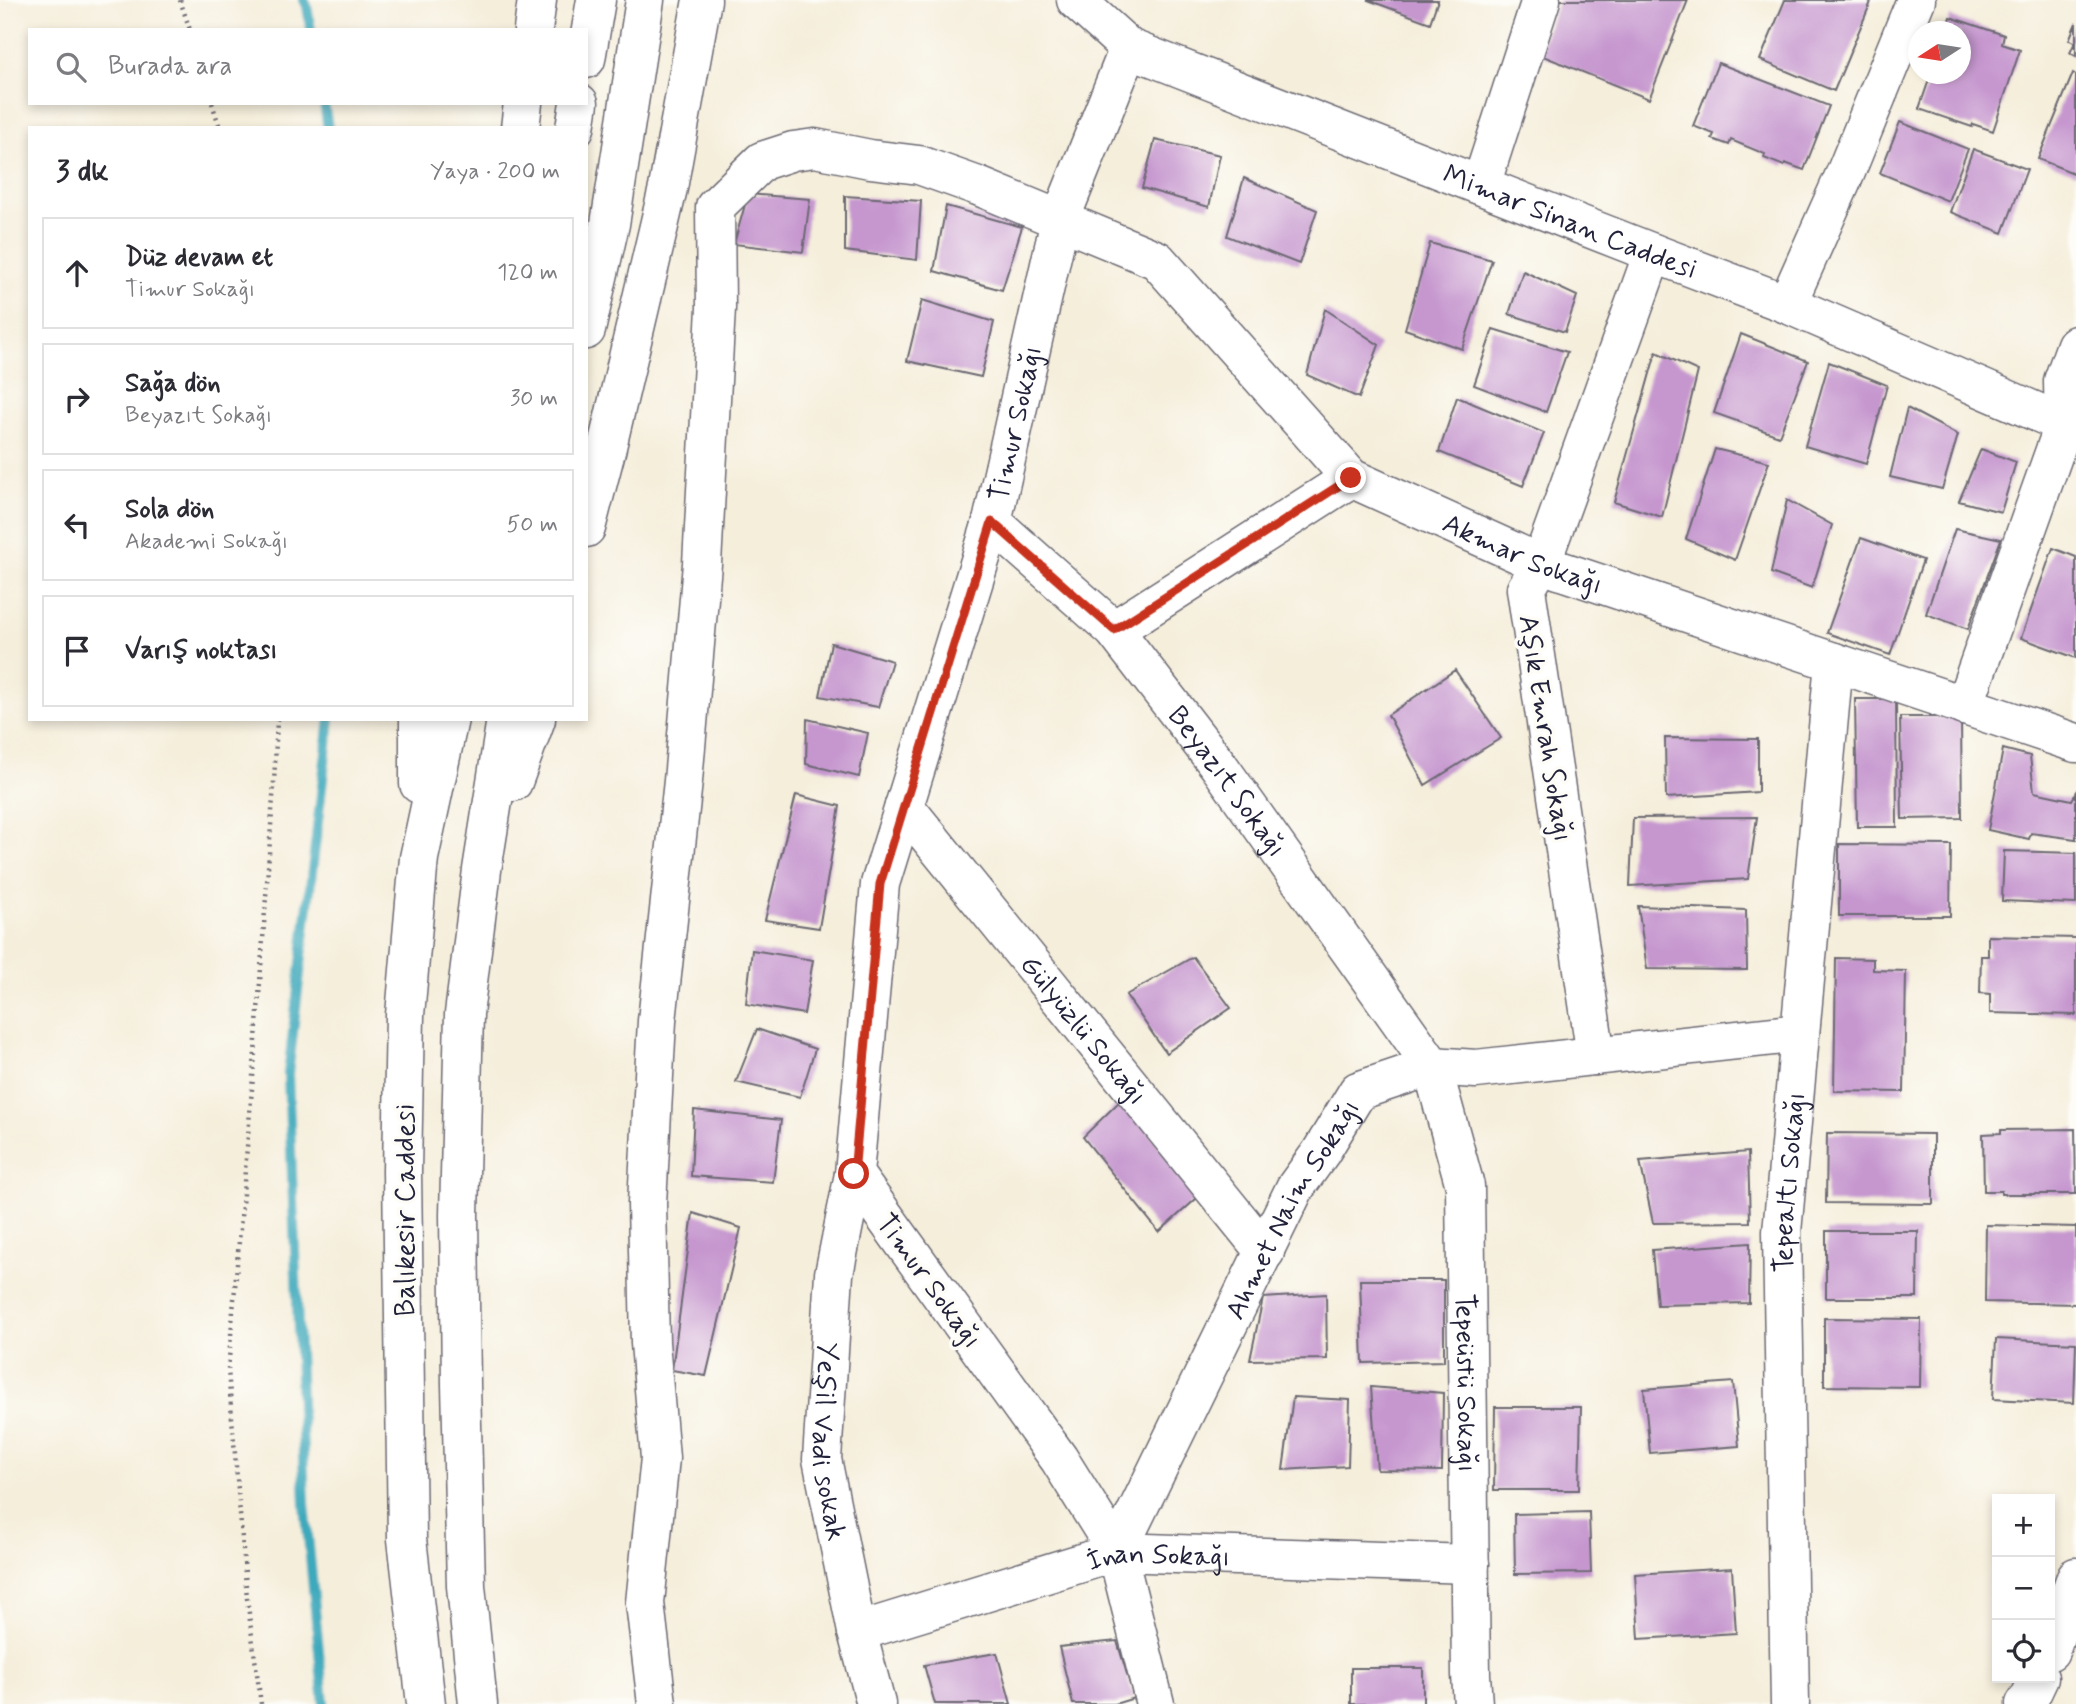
<!DOCTYPE html>
<html lang="tr">
<meta charset="utf-8">
<style>
body{margin:0;font-family:Mynerve,sans-serif;background:#f2f2f3;color:#2b2b33}
.controls{position:absolute;right:21px;bottom:21px;display:grid;overflow:hidden;border-radius:0px;box-shadow:0 4px 10px #0003}
.controls button{width:63px;height:63px;display:grid;place-items:center;padding:0;border:0;border-bottom:2px solid #e1e1e2;background:#fff;color:#2b2b33;font:35px sans-serif}
.compass{position:absolute;left:1908px;top:21px;width:63px;height:63px;border-radius:50%;background:#fff;box-shadow:0 4px 10px #0003;rotate:258deg}
.stop{position:absolute;width:21px;height:21px;margin:-16px;border:5px solid #c8321e;border-radius:50%;background:#fff}
.stop.end{background:#c8321e;border-color:#fff;box-shadow:0 2px 7px #0008}
.list{margin:0;padding:0;list-style:none}
h2{display:flex;justify-content:space-between;align-items:center;height:91px;margin:0;padding:0 28px;font-size:30px}
h2 small{font-size:23px;font-weight:400;color:#7c7c81}
.list li{display:grid;grid-template-columns:46px 1fr auto;gap:21px;align-items:center;box-sizing:border-box;height:112px;margin:0 14px 14px;padding:0 14px;border:2px solid #e1e1e2;border-radius:0px}
.list b{display:block;font-size:26px;white-space:nowrap}
.list p{margin:0;font-size:23px;white-space:nowrap;color:#7c7c81}
.list em{font-size:23px;font-style:normal;color:#7c7c81}
.icon{flex:none;width:38px;height:38px;fill:none;stroke:currentColor;stroke-width:2;stroke-linecap:round;stroke-linejoin:round}
.map{position:relative;flex:none;width:2076px;height:1704px;overflow:hidden}
.search{position:absolute;background:#fff;box-shadow:0 4px 10px #0003;left:28px;top:28px;width:560px;height:77px;display:flex;align-items:center;gap:18px;box-sizing:border-box;padding:0 24px;border-radius:0px;color:#7c7c81;font-size:26px}
.panel{position:absolute;background:#fff;box-shadow:0 4px 10px #0003;left:28px;top:126px;width:560px;height:595px;border-radius:0px}
.map>svg:first-child{display:block}
.lines{fill:none;stroke-linecap:round;stroke-linejoin:round}
.stream{stroke:#3da9bc;stroke-width:10}
.building{fill:#c697cf}
.minor-casing{stroke:#6c6973;stroke-width:41}
.major-casing{stroke:#6c6973;stroke-width:41}
.path{stroke:#6c6973;stroke-width:4.5;stroke-dasharray:2 5;stroke-linecap:butt}
.minor{stroke:#fff;stroke-width:38}
.major{stroke:#fff;stroke-width:38}
.route{stroke:#c8321e;stroke-width:9}
.labels{text-anchor:middle;stroke-width:7;stroke-linejoin:round;paint-order:stroke}
.street-label{font-size:28px;fill:#22223b;stroke:#fdfcf7}
</style>
<div class="map">
<svg width="2076" height="1704" viewBox="0 0 2076 1704">
<rect width="100%" height="100%" fill="#fdfcf7"/>
<filter id="ink" filterUnits="userSpaceOnUse"><feTurbulence type="fractalNoise" baseFrequency=".0143" numOctaves="2"/><feDisplacementMap in="SourceGraphic" scale="14" xChannelSelector="R" yChannelSelector="G"/><feConvolveMatrix kernelMatrix="1 2 1 2 8 2 1 2 1" color-interpolation-filters="sRGB"/></filter>
<filter id="wash" filterUnits="userSpaceOnUse"><feTurbulence type="fractalNoise" baseFrequency=".00686" numOctaves="4" result="noise"/><feDisplacementMap in="SourceGraphic" scale="28" xChannelSelector="R" yChannelSelector="G"/><feGaussianBlur stdDeviation="1.57" result="paint"/><feColorMatrix in="noise" values="0 0 0 0 0 0 0 0 0 0 0 0 0 0 0 0 0 1.4 0 .05"/><feComposite in="paint" operator="in"/></filter>
<g filter="url(#wash)">
<rect width="100%" height="100%" fill="#f5eedb"/>
<g class="lines">
<path class="stream" d="M304,0L307,6L311,30
M324,103L328,128
M324,1704L305,1504L288,1074L330,719"/>
</g>
<g id="blocks">
<path class="building" d="M1368,0H1438L1430,23Z
M1559,0H1688L1649,99L1538,54Z
M1785,0H1866L1871,2L1834,91L1760,60Z
M1950,17L2004,35L2002,44L2020,50L1993,131L1973,124L1972,127L1919,109L1931,74H1960V32H1945Z
M2076,23V56L2070,53L2075,42L2069,40Z
M1718,63L1829,106L1804,170L1785,163L1784,166L1764,158L1765,154L1731,140L1729,145L1712,139L1714,134L1693,126Z
M2073,73L2076,75V174L2038,159Z
M1900,122L1968,149L1948,201L1880,173Z
M1155,140L1220,155L1209,207L1142,188Z
M1973,149L2027,169L2003,233L1950,212Z
M1244,178L1317,210L1299,264L1227,236Z
M748,194L810,199L803,252L734,244Z
M845,196L921,201L917,260L845,251Z
M946,206L1022,227L1002,290L934,271Z
M1430,243L1492,260L1462,349L1405,329Z
M1523,271L1577,296L1565,332L1509,314Z
M922,300L994,322L981,377L907,361Z
M1325,309L1379,345L1359,398L1307,375Z
M1493,329L1567,352L1546,412L1474,385Z
M1741,334L1808,361L1779,436L1714,413Z
M1656,352L1698,371L1662,517L1614,502Z
M1829,362L1887,385L1866,464L1805,446Z
M1457,397L1544,433L1523,486L1439,452Z
M1907,408L1958,435L1942,489L1890,477Z
M1715,449L1769,462L1735,560L1686,539Z
M1981,449L2016,462L2001,512L1959,501Z
M1787,500L1832,525L1812,588L1771,573Z
M1955,529L2001,539L1968,629L1926,614Z
M1861,538L1923,560L1890,655L1827,633Z
M2053,548L2076,557V658L2021,638Z
M831,643L892,661L878,707L820,696Z
M1455,670L1501,738L1425,785L1388,715Z
M1855,699H1896L1897,827H1857Z
M1900,717H1961L1962,818L1902,819Z
M807,719L868,733L859,777L806,764Z
M1665,738L1758,739V792L1666,798Z
M2003,749L2030,756L2034,792L2072,800L2076,793V839L2031,833L2029,839L1988,830Z
M796,795L840,806L819,928L765,920Z
M1757,817L1748,879L1630,886L1633,818Z
M1839,844L1951,845L1950,916H1839Z
M2004,851L2076,853V904L2002,901Z
M1638,906L1746,910L1747,970L1647,969Z
M1988,936L2076,938V1015L1990,1013V994L1980,993L1981,956H1988Z
M752,950L813,960L804,1014L746,1004Z
M1193,957L1231,1008L1166,1053L1126,995Z
M1836,958L1873,959V970L1906,971L1904,1092L1834,1091Z
M757,1029L815,1049L800,1097L736,1082Z
M1124,1097L1197,1198L1159,1232L1083,1137Z
M694,1110L781,1120L773,1182L691,1176Z
M2075,1129L2076,1194H2001V1191H1984L1983,1134L2001,1133V1130Z
M1827,1133L1933,1134V1204L1826,1203Z
M1748,1152L1750,1222L1653,1223L1640,1161Z
M693,1213L741,1228L706,1376L672,1370Z
M1986,1225L2076,1227V1304L1985,1302Z
M1826,1231H1918L1917,1298H1826Z
M1750,1243L1749,1303L1657,1305L1652,1250Z
M1360,1280H1444V1361L1363,1363Z
M1326,1294L1327,1359L1250,1360L1263,1298Z
M1824,1318L1921,1319L1920,1387L1824,1386Z
M1996,1339L2076,1343L2074,1403L1993,1399Z
M1733,1382L1739,1446L1650,1453L1644,1389Z
M1371,1387L1443,1393L1442,1471L1377,1470Z
M1293,1397L1350,1400L1348,1466L1283,1470Z
M1495,1407H1581L1579,1490H1494Z
M1589,1512L1591,1573L1515,1574L1514,1514Z
M1732,1568L1736,1633L1639,1639L1635,1574Z
M1117,1641L1134,1698L1115,1704H1073L1059,1647Z
M997,1653L1011,1704H935L924,1665Z
M1351,1668H1423V1704H1351Z"/>
</g>
</g>
<g filter="url(#ink)">
<use href="#blocks" fill-opacity="0" stroke="#6c6973" stroke-width="2"/>
<g class="lines">
<defs>
<g id="minor">
<path d="M1481,185L1541,0"/>
<path d="M1787,304L1845,174L1916,0"/>
<path id="s1" d="M992,522L1114,630L1219,766L1432,1066L1465,1186L1471,1675L1473,1704"/>
<path d="M1114,630L1351,478"/>
<path d="M1964,706L2064,425L2063,381L2076,345"/>
<path id="s2" d="M904,806L1265,1252"/>
<path d="M1596,1056L1526,589L1541,564L1653,253"/>
<path id="s3" d="M854,1174L834,1274L822,1459L857,1632L876,1704"/>
<path id="s4" d="M1117,1552L1059,1459L854,1174L880,884L992,522L1060,220L1129,48"/>
<path id="s5" d="M857,1632L1117,1552L1470,1564"/>
<path d="M2050,1651L2076,1577"/>
<path id="s6" d="M657,1704L645,1603L660,1458L650,1343L647,1203L657,1021L683,781L702,564L716,308L715,207L762,161L793,151L815,148L870,159L919,165L978,186L1157,260L1351,478L1541,564L2076,743"/>
<path id="s7" d="M1155,1704L1117,1552L1295,1188L1321,1152L1358,1091L1432,1066L1476,1069L1800,1033"/>
<path id="s8" d="M1790,1704L1782,1232L1834,662"/>
<path d="M2025,1704L2030,1697L2039,1678"/>
</g>
<g id="major">
<path id="s9" d="M1076,0L1129,48L1653,253L1787,304L2076,429"/>
<path d="M533,30L537,0"/>
<path d="M586,59L596,0"/>
<path d="M520,128L523,103"/>
<path d="M575,128L579,103"/>
<path d="M586,330L610,224L645,0"/>
<path d="M586,528L606,451L668,188L702,0"/>
<path d="M513,782L536,719"/>
<path d="M419,784V719"/>
<path d="M426,1704L407,1539L402,1171L405,1015L419,858L449,719"/>
<path d="M478,1704L466,1586L461,1385L459,1215L464,1014L482,870L506,719"/>
</g>
</defs>
<use href="#minor" class="minor-casing"/>
<use href="#major" class="major-casing"/>
<path class="path" d="M180,0L190,30
M212,103L220,128
M261,1704L247,1598L228,1370L255,1053L274,783L277,719"/>
<use href="#minor" class="minor"/>
<use href="#major" class="major"/>
</g>
</g>
<g class="lines" filter="url(#ink)">
<path class="route" d="M854,1174L880,884L992,522L1114,630L1351,478"/>
</g>
<g class="labels">
<g class="street-label">
<text dy="10" stroke="none"><textPath href="#s9" startOffset="546">Mimar Sinan Caddesi</textPath></text>
<text dy="10" stroke="none"><textPath href="#s4" startOffset="1232">Timur Sokağı</textPath></text>
<text dy="10" stroke="none"><textPath href="#s6" startOffset="2464">Akmar Sokağı</textPath></text>
<text transform="translate(1547 728) rotate(81)" y="10">Aşık Emrah Sokağı</text>
<text dy="10" stroke="none"><textPath href="#s1" startOffset="352">Beyazıt Sokağı</textPath></text>
<text dy="10" stroke="none"><textPath href="#s2" startOffset="287">Gülyüzlü Sokağı</textPath></text>
<text dy="10" stroke="none"><textPath href="#s8" startOffset="522">Tepealtı Sokağı</textPath></text>
<text transform="translate(404 1210) rotate(-90)" y="10">Balıkesir Caddesi</text>
<text dy="10" stroke="none"><textPath href="#s7" startOffset="542">Ahmet Naim Sokağı</textPath></text>
<text transform="translate(930 1280) rotate(54)" y="10">Timur Sokağı</text>
<text dy="10" stroke="none"><textPath href="#s1" startOffset="1024">Tepeüstü Sokağı</textPath></text>
<text dy="10" stroke="none"><textPath href="#s3" startOffset="270">Yeşil Vadi sokak</textPath></text>
<text dy="10" stroke="none"><textPath href="#s5" startOffset="313">İnan Sokağı</textPath></text>
</g>
</g>
</svg>
<div class="controls">
<button>+</button>
<button>−</button>
<button><svg class="icon" aria-label="locate" viewBox="0 0 24 24"><circle cx="12" cy="12" r="6"/><path d="M12 2v4M12 18v4M2 12h4M18 12h4"/></svg></button>
</div>
<svg class="compass" viewBox="-18 -18 36 36"><path d="M0-13l5 13h-10z" fill="#e53935"/><path d="M0 13l5-13h-10z" fill="#7c7c81"/></svg>
<div class="stop" style="left:854px;top:1174px"></div>
<div class="stop end" style="left:1351px;top:478px"></div>
<div class="search"><svg class="icon" aria-label="search" viewBox="0 0 24 24"><circle cx="10" cy="10" r="6"/><path d="M15 15l6 6"/></svg>Burada ara</div>
<section class="panel">
<h2>3 dk<small>Yaya · 200 m</small></h2>
<ul class="list">
<li><svg class="icon" aria-label="ahead" viewBox="0 0 24 24"><path d="M12 20V5M6 11l6-6 6 6"/></svg><div><b>Düz devam et</b><p>Timur Sokağı</p></div><em>120 m</em></li>
<li><svg class="icon" aria-label="right" viewBox="0 0 24 24"><path d="M7 20v-9h11M14 6l5 5-5 5"/></svg><div><b>Sağa dön</b><p>Beyazıt Sokağı</p></div><em>30 m</em></li>
<li><svg class="icon" aria-label="left" viewBox="0 0 24 24"><path d="M17 20v-9H6M10 6l-5 5 5 5"/></svg><div><b>Sola dön</b><p>Akademi Sokağı</p></div><em>50 m</em></li>
<li><svg class="icon" aria-label="arrive" viewBox="0 0 24 24"><path d="M6 21V4h12l-3 4 3 4H6"/></svg><div><b>Varış noktası</b></div></li>
</ul>
</section>
</div>
